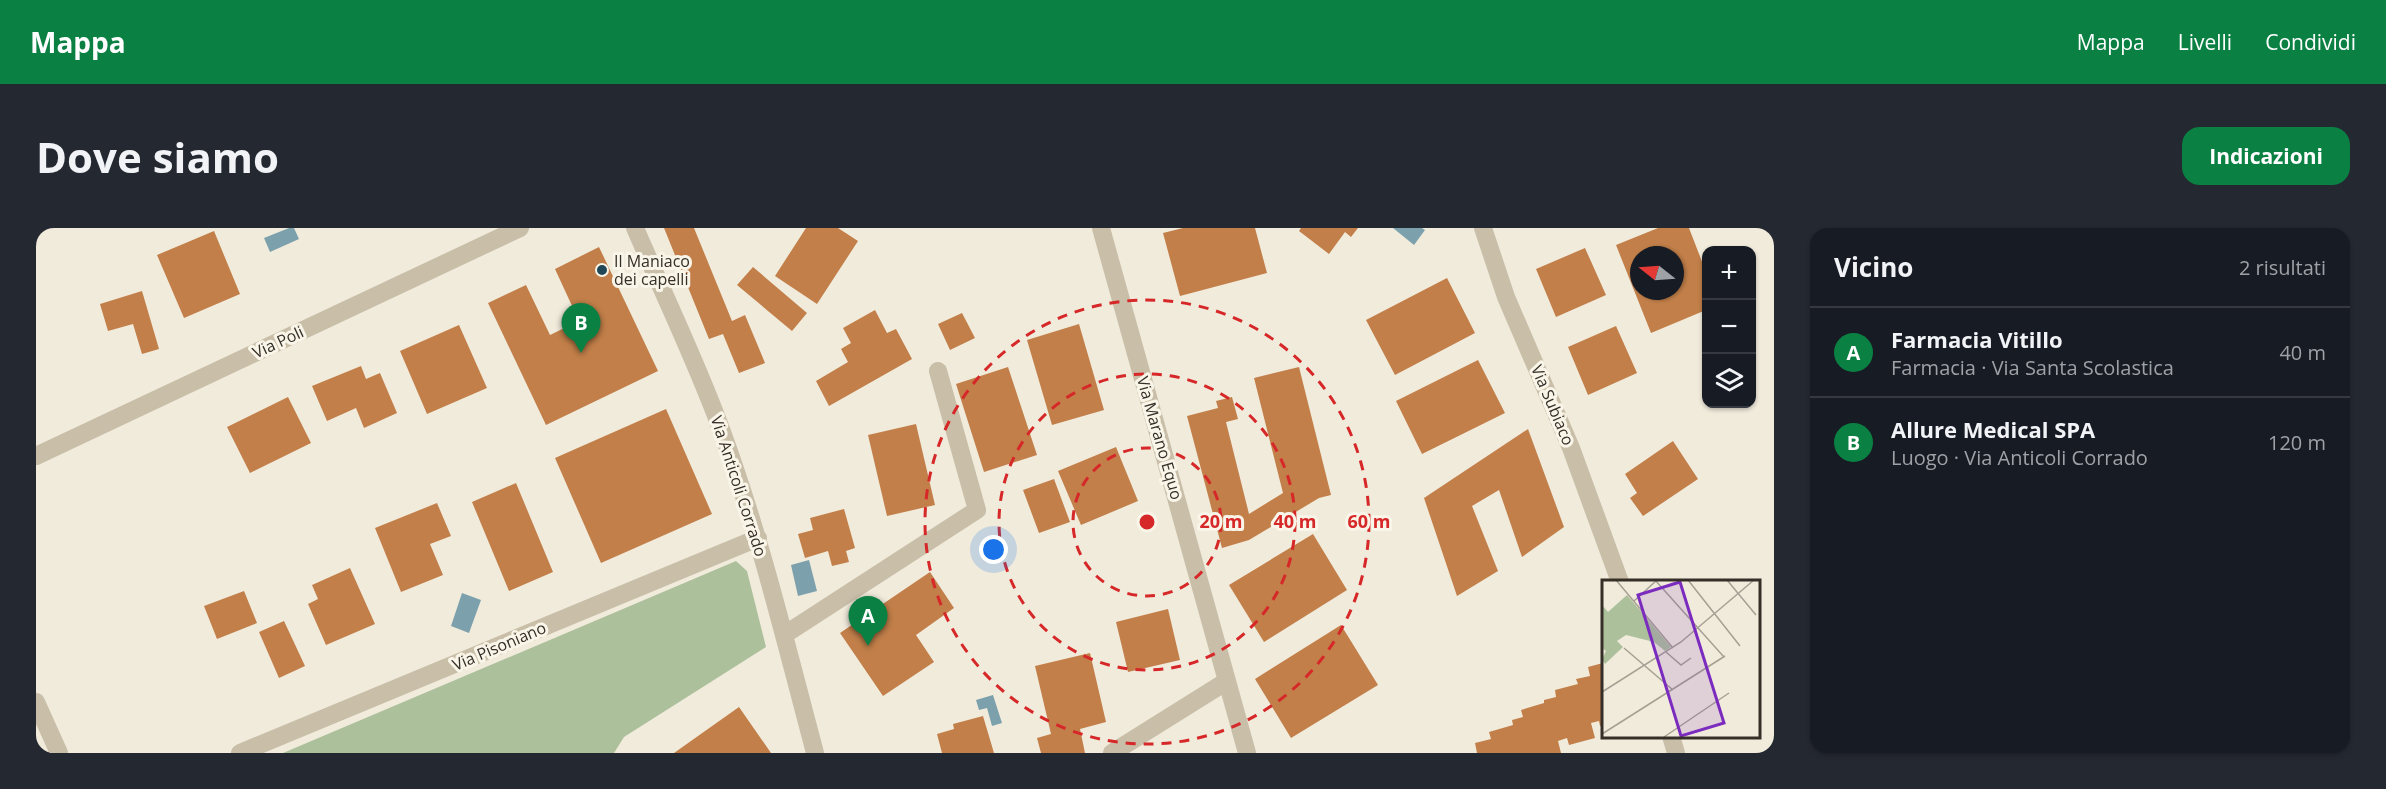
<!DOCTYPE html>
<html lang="it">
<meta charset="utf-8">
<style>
body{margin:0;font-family:"Open Sans",sans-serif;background:#242831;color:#f1f3f6}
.controls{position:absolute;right:18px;top:18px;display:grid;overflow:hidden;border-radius:12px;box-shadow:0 2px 4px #0004}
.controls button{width:54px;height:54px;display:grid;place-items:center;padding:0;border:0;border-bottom:2px solid #363941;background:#171b24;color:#f1f3f6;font:30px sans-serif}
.compass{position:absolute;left:1594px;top:18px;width:54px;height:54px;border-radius:50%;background:#171b24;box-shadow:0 2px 4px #0004;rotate:287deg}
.you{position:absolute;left:958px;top:322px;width:21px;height:21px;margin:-15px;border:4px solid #fff;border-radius:50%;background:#1a73e8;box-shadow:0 0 0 9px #1a73e833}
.badge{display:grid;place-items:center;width:39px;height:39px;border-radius:50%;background:#0b8043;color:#fff;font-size:20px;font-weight:700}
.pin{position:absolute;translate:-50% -50px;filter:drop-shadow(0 2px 3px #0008)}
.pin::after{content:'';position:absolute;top:32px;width:21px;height:18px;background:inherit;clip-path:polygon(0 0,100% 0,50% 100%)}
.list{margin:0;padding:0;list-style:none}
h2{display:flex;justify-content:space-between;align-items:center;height:78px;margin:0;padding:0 24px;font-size:26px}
h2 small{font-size:20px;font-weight:400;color:#9ea1a6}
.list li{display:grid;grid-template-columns:39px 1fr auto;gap:18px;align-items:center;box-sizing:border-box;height:90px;padding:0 24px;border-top:2px solid #363941}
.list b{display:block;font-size:22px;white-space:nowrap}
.list p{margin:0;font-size:20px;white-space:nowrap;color:#9ea1a6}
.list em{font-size:20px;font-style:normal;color:#9ea1a6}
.icon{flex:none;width:33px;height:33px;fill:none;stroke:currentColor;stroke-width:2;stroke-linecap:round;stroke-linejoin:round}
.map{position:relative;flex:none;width:1738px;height:525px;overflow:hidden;border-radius:18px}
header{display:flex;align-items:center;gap:36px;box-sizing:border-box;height:84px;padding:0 30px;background:#0b8043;color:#fff}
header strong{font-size:28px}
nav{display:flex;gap:33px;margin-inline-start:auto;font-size:21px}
.intro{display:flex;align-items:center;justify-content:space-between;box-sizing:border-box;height:144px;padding:0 36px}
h1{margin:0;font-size:42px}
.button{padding:15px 27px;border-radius:18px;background:#0b8043;color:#fff;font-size:21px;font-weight:700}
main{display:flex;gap:36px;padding:0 36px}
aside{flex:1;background:#171b24;border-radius:18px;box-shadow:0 2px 4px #0004}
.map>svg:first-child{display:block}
.green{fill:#adc09c}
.water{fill:#7ca1ad}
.building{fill:#c27f49;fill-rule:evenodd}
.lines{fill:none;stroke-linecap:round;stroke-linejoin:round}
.minor{stroke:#c9bea8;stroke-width:18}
.ring{fill:none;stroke:#d62828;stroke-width:3;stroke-dasharray:10 8}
.poi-dot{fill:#1f4756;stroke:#f9f5e8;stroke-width:2}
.labels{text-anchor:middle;stroke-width:6;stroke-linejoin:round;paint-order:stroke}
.poi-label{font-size:16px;fill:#362f28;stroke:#f9f5e8;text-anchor:start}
.street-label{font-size:16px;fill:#362f28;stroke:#f9f5e8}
.inset-road{fill:none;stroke:#a6a094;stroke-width:1.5}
.view{fill:#7b2cbf;fill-opacity:0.15;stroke:#7b2cbf;stroke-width:3}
.inset-edge{fill:none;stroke:#362f28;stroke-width:3}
.centre{fill:#d62828;stroke:#f9f5e8;stroke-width:3}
.ring-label{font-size:18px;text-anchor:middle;font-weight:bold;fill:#d62828;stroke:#f9f5e8;stroke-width:6;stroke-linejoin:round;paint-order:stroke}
</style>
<header>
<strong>Mappa</strong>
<nav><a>Mappa</a><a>Livelli</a><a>Condividi</a></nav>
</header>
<div class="intro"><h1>Dove siamo</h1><a class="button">Indicazioni</a></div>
<main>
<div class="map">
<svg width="1738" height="525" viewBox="0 0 1738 525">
<rect width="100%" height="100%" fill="#f1ebdc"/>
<path class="green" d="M700,333L711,343L730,419L588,509L578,525H247Z"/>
<path class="water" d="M253,0H258L263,11L234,24L228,10Z
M1357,0H1386L1389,2L1378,17Z
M773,332L781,363L762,368L755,337Z
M426,365L445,372L433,405L415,398Z
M957,467L966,495L956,498L951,480L943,482L940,472Z"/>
<path class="building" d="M628,0H658L696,93L709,87L729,135L703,145L687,106L673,111Z
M770,0H802L822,13L781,76L739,48Z
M1147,0H1219L1231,45L1144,68L1127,5Z
M1265,0H1322L1315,9L1309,4L1293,26L1263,3Z
M1622,0H1653L1670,44V82L1615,105L1580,17ZM1603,27H1639V63H1603Z
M178,3L204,66L148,90L121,27Z
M563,19L622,143L510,197L452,75L490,57L514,107L543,93L519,41Z
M1549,20L1570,67L1520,89L1500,41Z
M717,39L771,85L756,103L701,57Z
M1411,50L1439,105L1359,147L1330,92Z
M106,63L123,121L106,126L97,96L72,103L64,76Z
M839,82L851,105L860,101L876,131L793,178L780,153L812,134L805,121L815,115L807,100Z
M926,85L939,110L914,122L902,96Z
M1043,96L1068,182L1016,197L991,112Z
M423,97L451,160L391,186L364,123Z
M1580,98L1601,145L1552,167L1532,119Z
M1442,132L1469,185L1386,226L1360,173Z
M325,138L330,151L344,145L361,185L328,200L320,180L291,193L276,158Z
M972,139L1001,227L948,244L920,156Z
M1263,139L1295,267L1283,270L1213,312L1186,320L1151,188L1182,180L1180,173L1196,169L1202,191L1190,194L1213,286L1247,265L1218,150Z
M252,169L275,215L214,245L191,199Z
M630,181L676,286L565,335L519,230Z
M880,196L899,277L851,288L832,207Z
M1492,201L1528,299L1486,329L1463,262L1436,278L1462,343L1421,368L1388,270Z
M1637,213L1662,251L1607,288L1594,270L1601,265L1589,246Z
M1080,219L1102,273L1045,297L1022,243Z
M1018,251L1034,294L1003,305L987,262Z
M480,255L517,344L473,363L436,274Z
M401,275L415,308L394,316L407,347L365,364L339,300Z
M808,281L819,320L810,323L813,334L796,338L792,323L769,330L762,306L777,302L774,290Z
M1277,306L1311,362L1228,414L1193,357Z
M314,340L339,396L290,417L272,376L282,371L276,357Z
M894,344L918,380L880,407L898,434L847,468L804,405Z
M208,363L221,395L181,411L168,378Z
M1132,381L1144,432L1092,444L1080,394Z
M248,393L269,438L243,450L223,404Z
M1305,397L1342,457L1255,510L1219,451Z
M1054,425L1070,494L1044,501L1049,525H1005L1001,510L1015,506L999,438Z
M1567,435V497L1564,498L1563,493L1555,495L1559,510L1533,517L1531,510L1522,513L1525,525H1441L1439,515L1455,511L1453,504L1477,497L1476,492L1487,489L1485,482L1508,475V472L1520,469L1519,462L1542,456L1540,451L1554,448L1552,439Z
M703,479L735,525H638Z
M947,488L958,525H906L901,506L918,501L917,496Z"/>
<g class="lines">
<path class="minor" d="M599,0C628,67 660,133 685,201C724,307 750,416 779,525
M1065,0L1211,525
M1447,0L1470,69L1535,220L1584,354
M0,228L484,0
M748,407L941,282L902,143
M0,474L23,525
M1635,508L1640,525
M204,525L722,310
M1076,525L1191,453"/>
</g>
<g class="ring">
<circle cx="1111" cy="294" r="74"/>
<circle cx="1111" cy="294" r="148"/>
<circle cx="1111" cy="294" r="222"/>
</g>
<circle class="poi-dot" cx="566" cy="42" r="6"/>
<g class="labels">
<g class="poi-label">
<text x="578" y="39">Il Maniaco<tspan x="578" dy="18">dei capelli</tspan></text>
</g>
<g class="street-label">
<text transform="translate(242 114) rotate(-25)" y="6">Via Poli</text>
<text transform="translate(1517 177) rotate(67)" y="6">Via Subiaco</text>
<text transform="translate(1124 210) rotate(74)" y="6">Via Marano Equo</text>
<text transform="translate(703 258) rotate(72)" y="6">Via Anticoli Corrado</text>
<text transform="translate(463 418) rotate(-23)" y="6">Via Pisoniano</text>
</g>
</g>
<g transform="translate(1566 352)">
<rect width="158" height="158" fill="#f1ebdc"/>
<path d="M25,15L69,67L63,71L52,62L24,55L15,61L21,67L3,84L0,79L4,71L0,68V25L6,32Z" fill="#adc09c"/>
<path class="inset-road" d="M14,0L71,68M53,0L122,77M86,0L138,66M125,0L154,35M32,21L55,0M22,68L71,110M64,72L79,85L89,78M0,112L79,62L152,0M0,154L123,76M62,157L127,113"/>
<path class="view" d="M78,2L122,143L79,156L36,15Z"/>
<rect width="158" height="158" class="inset-edge"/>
</g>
<circle cx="1111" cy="294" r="9" class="centre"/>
<g class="ring-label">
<text x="1185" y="300">20 m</text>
<text x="1259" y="300">40 m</text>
<text x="1333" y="300">60 m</text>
</g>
</svg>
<div class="controls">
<button>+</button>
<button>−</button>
<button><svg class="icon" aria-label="layers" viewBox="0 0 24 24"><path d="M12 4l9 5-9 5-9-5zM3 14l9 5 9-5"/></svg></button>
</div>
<svg class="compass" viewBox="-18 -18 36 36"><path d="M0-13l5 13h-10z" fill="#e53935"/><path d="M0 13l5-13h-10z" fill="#9ea1a6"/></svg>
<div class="you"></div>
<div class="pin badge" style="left:832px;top:418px">A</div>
<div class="pin badge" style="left:545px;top:125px">B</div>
</div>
<aside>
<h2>Vicino<small>2 risultati</small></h2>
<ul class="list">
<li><span class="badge">A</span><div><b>Farmacia Vitillo</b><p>Farmacia · Via Santa Scolastica</p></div><em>40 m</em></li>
<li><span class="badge">B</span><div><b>Allure Medical SPA</b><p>Luogo · Via Anticoli Corrado</p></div><em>120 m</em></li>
</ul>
</aside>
</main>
